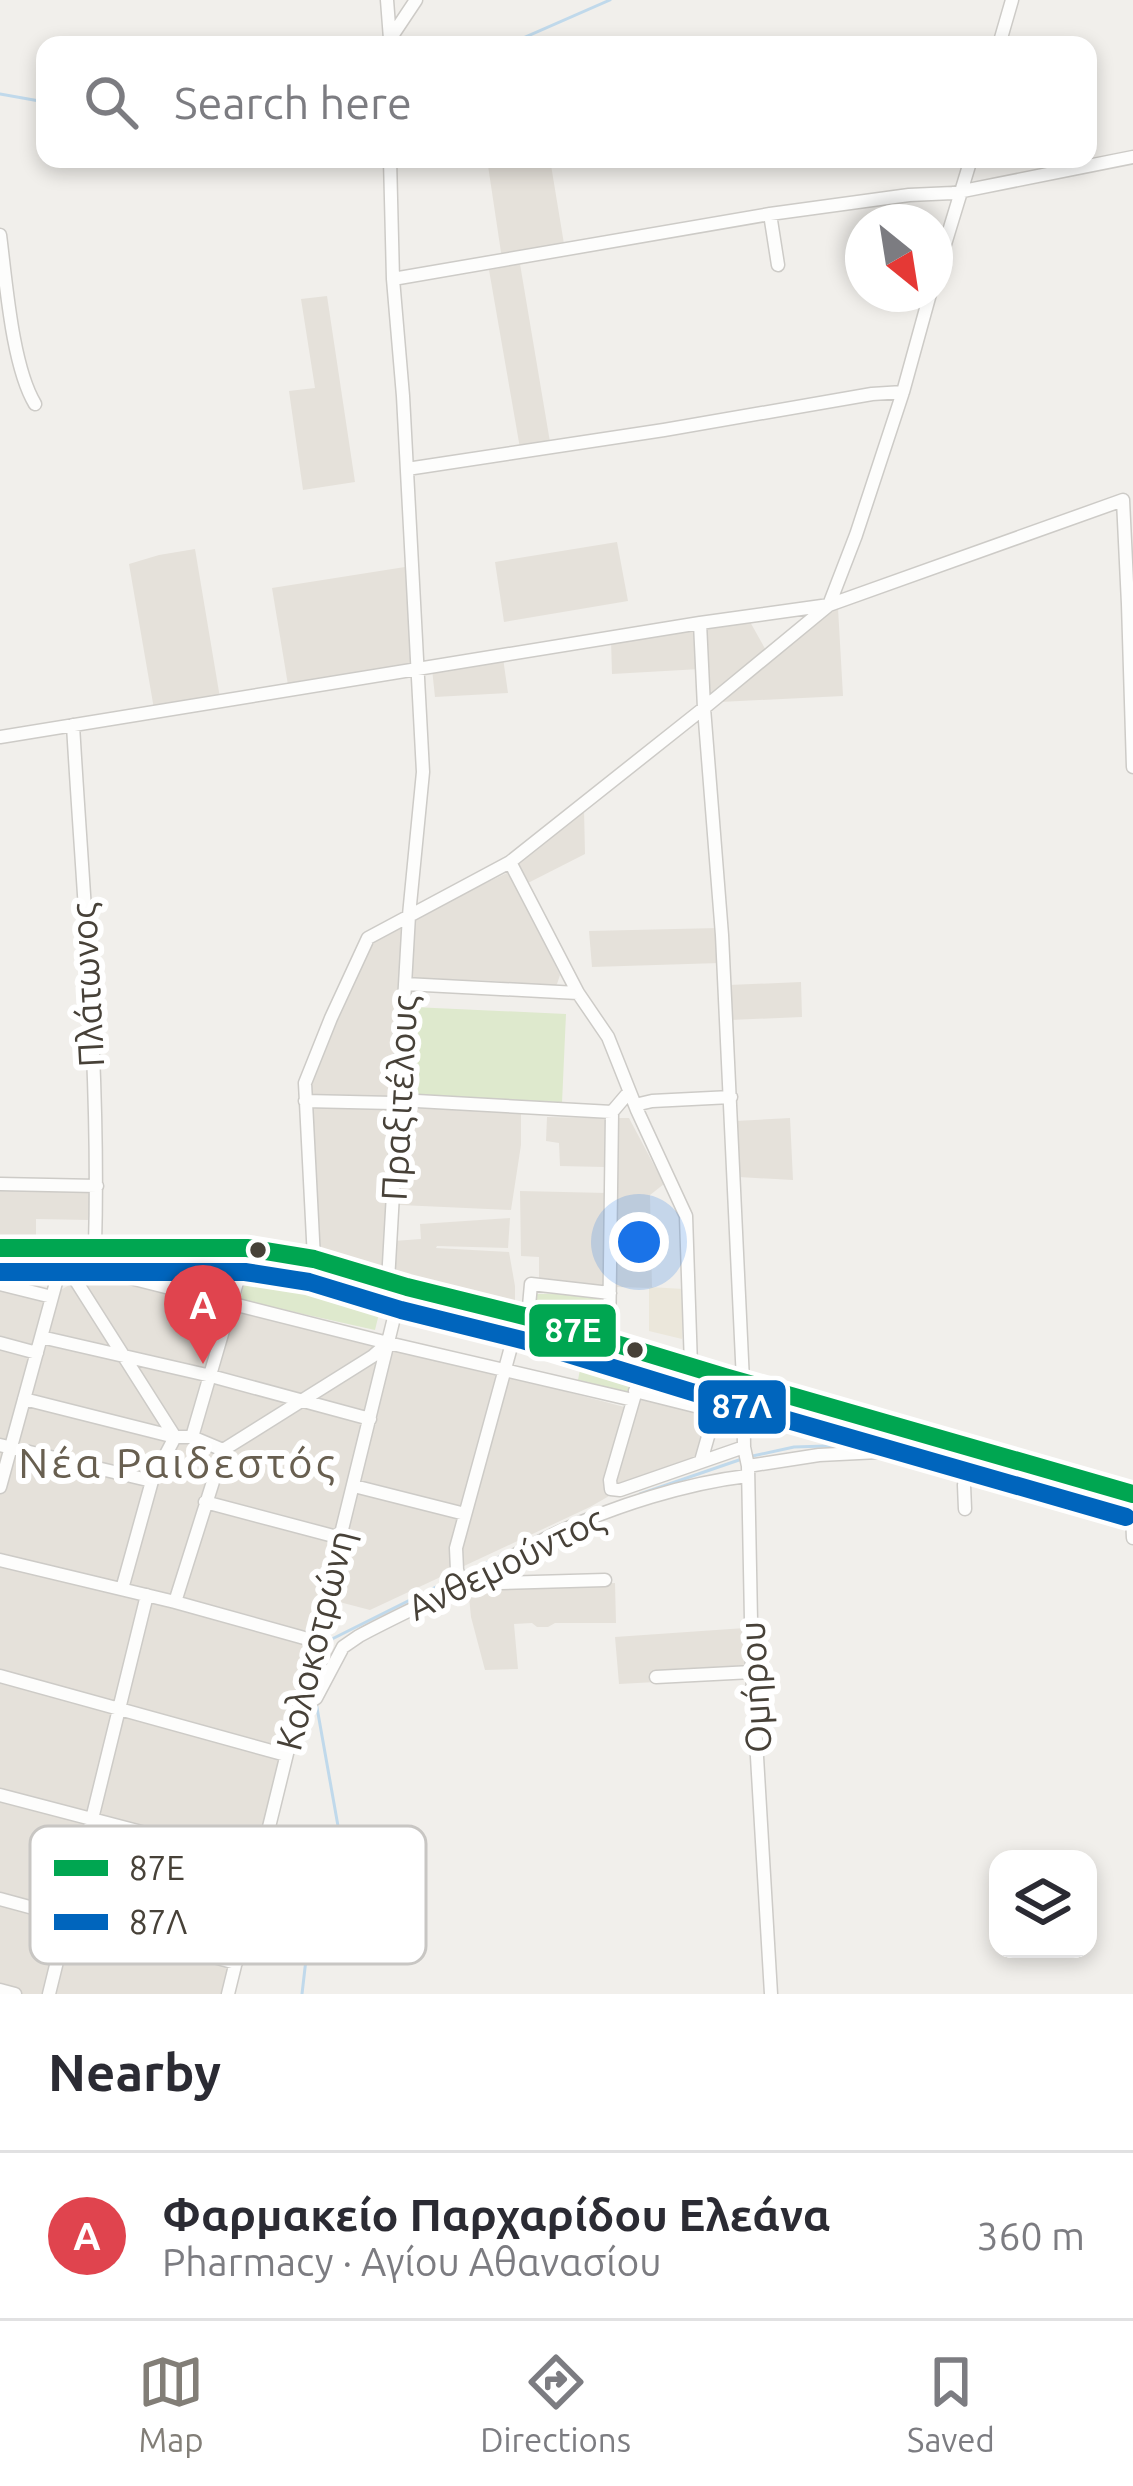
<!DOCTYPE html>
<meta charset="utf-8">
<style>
body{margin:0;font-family:Ubuntu,sans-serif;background:#f7f7f7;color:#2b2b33}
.controls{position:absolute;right:36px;bottom:36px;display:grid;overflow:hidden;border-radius:24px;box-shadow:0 6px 18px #0003}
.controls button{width:108px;height:108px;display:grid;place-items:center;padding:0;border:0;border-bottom:3px solid #e1e1e2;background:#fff;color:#2b2b33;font:60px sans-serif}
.compass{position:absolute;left:845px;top:204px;width:108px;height:108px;border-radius:50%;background:#fff;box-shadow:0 6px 18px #0003;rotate:150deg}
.you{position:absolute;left:639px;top:1242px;width:42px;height:42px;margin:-30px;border:9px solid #fff;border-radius:50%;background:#1a73e8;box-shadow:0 0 0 18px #1a73e833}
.badge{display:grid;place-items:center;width:78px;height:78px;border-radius:50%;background:#827e77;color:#fff;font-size:39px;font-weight:700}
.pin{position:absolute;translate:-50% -99px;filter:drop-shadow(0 3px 6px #0008)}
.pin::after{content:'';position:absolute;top:63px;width:42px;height:36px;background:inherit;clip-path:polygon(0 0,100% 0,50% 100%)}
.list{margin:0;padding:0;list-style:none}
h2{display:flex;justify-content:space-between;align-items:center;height:156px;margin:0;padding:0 48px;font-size:51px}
h2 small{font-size:39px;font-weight:400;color:#7c7c81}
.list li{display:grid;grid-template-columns:78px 1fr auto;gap:36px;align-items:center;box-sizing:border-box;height:168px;padding:0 48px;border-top:3px solid #e1e1e2}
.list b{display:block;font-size:45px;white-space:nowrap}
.list p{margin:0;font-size:39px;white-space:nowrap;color:#7c7c81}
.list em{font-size:39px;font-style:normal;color:#7c7c81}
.icon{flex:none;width:66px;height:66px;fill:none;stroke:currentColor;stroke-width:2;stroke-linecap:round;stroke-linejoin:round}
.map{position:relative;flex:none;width:1133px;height:1994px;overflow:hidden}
.search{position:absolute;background:#fff;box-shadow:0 6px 18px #0003;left:36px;right:36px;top:36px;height:132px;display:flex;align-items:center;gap:30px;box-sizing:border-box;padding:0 42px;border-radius:24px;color:#7c7c81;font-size:45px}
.sheet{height:324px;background:#fff}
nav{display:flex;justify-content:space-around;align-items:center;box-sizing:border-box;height:168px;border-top:3px solid #e1e1e2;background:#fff;font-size:33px;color:#7c7c81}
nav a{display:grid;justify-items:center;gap:6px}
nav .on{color:#827e77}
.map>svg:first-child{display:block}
.residential{fill:#e5e1da}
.education{fill:#ebe7db}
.green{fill:#dee9cd}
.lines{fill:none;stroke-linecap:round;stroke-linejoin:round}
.stream{stroke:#c0d9eb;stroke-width:3}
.minor-casing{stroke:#cdcbc7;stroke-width:15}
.major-casing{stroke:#d2cbbb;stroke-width:20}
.minor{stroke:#fdfdfc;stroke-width:12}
.major{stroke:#f1ede5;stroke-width:16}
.bus-1-casing{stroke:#fff;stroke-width:27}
.bus-2-casing{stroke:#fff;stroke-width:27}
.bus-1{stroke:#00a651;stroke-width:18}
.bus-2{stroke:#0065bd;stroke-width:18}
.bus-dot{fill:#474138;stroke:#fff;stroke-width:4.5}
.labels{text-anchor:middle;stroke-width:12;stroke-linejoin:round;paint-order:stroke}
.street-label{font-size:36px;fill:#474138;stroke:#fff}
.quarter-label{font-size:42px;letter-spacing:3px;fill:#685f50;stroke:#fff}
.key{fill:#fff;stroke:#c8c6c3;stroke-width:3}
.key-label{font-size:33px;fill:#474138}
.line-badge{stroke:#fff;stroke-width:4.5}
.badge-label{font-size:33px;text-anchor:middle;font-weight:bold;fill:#fff}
</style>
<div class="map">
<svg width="1133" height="1994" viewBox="0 0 1133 1994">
<rect width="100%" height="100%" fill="#f1efeb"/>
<path class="residential" d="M487,159H550L565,250L502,259Z
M520,264L551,448L521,454L489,270Z
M327,296L355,482L303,490L289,391L315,388L301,299Z
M617,542L628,601L504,622L495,562Z
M195,549L220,698L154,709L129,564L159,555Z
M405,567L412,664L288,685L272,588Z
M838,608L843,696L720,702L832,611Z
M749,620L768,654L707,702L704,626Z
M695,627L700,669L612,674L611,640Z
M503,658L508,693L435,697L432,669Z
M584,809L585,854L526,884L517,866L519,859Z
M509,872L560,975L557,984L553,987L493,981L412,978L415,917Z
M404,922L396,1097L310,1095V1082L373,941Z
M718,928L720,963L592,967L589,931Z
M801,982L802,1017L730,1020L729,985Z
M405,1106H464L521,1113V1145L511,1210L400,1205Z
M310,1107L397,1109L384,1271L316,1255Z
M547,1117L605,1118L604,1167L560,1166L559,1143L546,1141Z
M619,1118H629L664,1184L650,1195L652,1288L616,1287Z
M790,1118L793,1180L739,1177L736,1121Z
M0,1185L90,1188V1220L36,1219V1242L0,1241Z
M520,1191L607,1193L604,1289L539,1287V1257L521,1256Z
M510,1218L508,1248L437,1246L436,1248L509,1252L515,1286V1310L393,1276L394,1241L421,1239L420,1224Z
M85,1271L333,1330L632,1409L641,1389L713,1407L699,1458L623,1488L590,1507L370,1610L324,1598L223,1994H0V1289L59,1291L78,1280Z
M615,1583L616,1623H555L548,1627H537L532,1623L514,1624L518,1669L485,1670L471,1617L468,1587Z
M745,1628L748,1677L619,1684L615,1637Z"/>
<path class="education" d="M649,1287L684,1289L682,1339L649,1331Z"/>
<path class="green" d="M413,1007L566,1014L562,1103L405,1098Z
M251,1258L280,1262L385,1289L375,1330L240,1300Z
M81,1259L235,1262L225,1295Z
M597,1293C607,1305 599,1316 590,1325L537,1310L532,1304L533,1294Z
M583,1354L638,1367L633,1395L578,1380Z"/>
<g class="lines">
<path class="stream" d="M507,45L610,0
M0,94L45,102
M748,1457L794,1447L888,1444L964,1458
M973,1460L1133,1508
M640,1494L739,1460
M465,1573L505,1554
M322,1675L332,1639L456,1577
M302,1994L308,1942L338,1826L316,1702"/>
<defs>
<path id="minor" d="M387,0L390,39
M390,45V39L416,0
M999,45L1012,0
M770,214L778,265
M0,235C6,281 12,366 35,404
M935,277L971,159
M393,279L770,214L909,195L953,193L1133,157
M407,469L664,430L872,394L903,392
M1132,604H1128L1133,767
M700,623L829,605L856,535L903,392L930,294
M73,725C83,897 100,1072 95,1246
M0,737L700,623L704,708L510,862L368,938L331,1018L305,1083L314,1259
M510,862L578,993L608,1037L637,1110L686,1216L691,1366
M405,984L578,993
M305,1101L393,1103L399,1100L612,1112L629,1092
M635,1105L652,1101L731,1097
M0,1184L97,1186
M63,1261L388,1343L633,1400
M64,1262L175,1437L152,1481L122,1589
M388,1281L409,915L423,772L403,396L393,279L390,159
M0,1284L52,1297
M528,1317L531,1284L610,1293
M41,1337L211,1376L370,1419
M0,1343L37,1353
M609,1343L612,1112
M647,1353L610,1480L611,1489L620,1490L744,1447
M635,1391L715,1411
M24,1399L175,1437H192L223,1450
M192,1437L247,1248
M0,1445L152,1481
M701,1461L725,1377
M748,1466L819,1455L879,1452L967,1468L1133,1515
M354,1486L465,1514
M0,1487L63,1257
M205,1502L341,1538
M965,1509L964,1485L973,1446
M1132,1515L1133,1538
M0,1560L175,1602L315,1641
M462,1584L457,1570L456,1548L520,1314
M464,1584L605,1580
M175,1602L223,1450L373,1356L388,1343
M0,1676L286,1755
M656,1677L752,1672
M300,1701L310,1702L316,1698L343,1647L359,1636C392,1618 426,1603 459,1586C493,1568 525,1548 559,1532C614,1506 687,1483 747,1476
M0,1795L260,1863
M0,1899L236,1963
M0,1990L15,1994
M49,1994L147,1595
M228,1994L402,1285
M771,1994L752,1672L748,1466L744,1447L743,1381L722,935L704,708L829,605L1123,500L1128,604"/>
<path id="major" d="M0,1248L95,1246L247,1248L314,1259L407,1287L528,1317L725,1377L1133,1494"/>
</defs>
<use href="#minor" class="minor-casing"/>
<use href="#major" class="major-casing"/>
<use href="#minor" class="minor"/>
<use href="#major" class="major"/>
<defs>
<path id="bus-1" d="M0,1248H247L314,1259L407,1287L528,1317L725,1377L1133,1494"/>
<path id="bus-2" d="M1,1272H245L309,1282L401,1310L522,1340L718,1400L1126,1517"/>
</defs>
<use href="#bus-1" class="bus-1-casing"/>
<use href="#bus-2" class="bus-2-casing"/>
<use href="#bus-1" class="bus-1"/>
<use href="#bus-2" class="bus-2"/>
</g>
<g class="bus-dot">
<circle cx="258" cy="1250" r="10"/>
<circle cx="635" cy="1350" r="10"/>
</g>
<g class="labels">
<g class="street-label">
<text transform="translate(87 985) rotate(-93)" y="13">Πλάτωνος</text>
<text transform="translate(399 1098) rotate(-87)" y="13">Πραξιτέλους</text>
<text transform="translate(506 1563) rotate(-26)" y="13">Ανθεμούντος</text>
<text transform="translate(315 1640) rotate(-76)" y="13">Κολοκοτρώνη</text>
<text transform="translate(755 1687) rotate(-93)" y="13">Ομήρου</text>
</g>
<g class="quarter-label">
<text x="178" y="1478">Νέα Ραιδεστός</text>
</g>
</g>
<rect x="30" y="1826" width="396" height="138" rx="18" class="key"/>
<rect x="54" y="1860" width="54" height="16" fill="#00a651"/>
<rect x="54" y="1914" width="54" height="16" fill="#0065bd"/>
<g class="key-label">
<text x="129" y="1880">87Ε</text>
<text x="129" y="1934">87Λ</text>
</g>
<g class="line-badge">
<rect x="527" y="1302" width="91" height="57" rx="12" fill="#00a651"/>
<rect x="696" y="1378" width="92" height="58" rx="12" fill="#0065bd"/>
</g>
<g class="badge-label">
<text x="573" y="1342">87Ε</text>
<text x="742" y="1418">87Λ</text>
</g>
</svg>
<div class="controls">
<button><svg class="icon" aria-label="layers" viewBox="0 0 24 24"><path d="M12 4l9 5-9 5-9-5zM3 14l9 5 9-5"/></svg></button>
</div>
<svg class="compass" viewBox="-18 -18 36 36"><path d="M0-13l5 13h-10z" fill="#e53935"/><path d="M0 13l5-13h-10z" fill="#7c7c81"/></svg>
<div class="you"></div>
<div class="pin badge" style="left:203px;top:1364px;background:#e0444e">A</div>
<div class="search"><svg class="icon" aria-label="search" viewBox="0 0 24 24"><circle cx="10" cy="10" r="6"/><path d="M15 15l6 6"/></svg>Search here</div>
</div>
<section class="sheet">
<h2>Nearby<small></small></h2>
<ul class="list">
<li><span class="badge" style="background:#e0444e">A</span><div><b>Φαρμακείο Παρχαρίδου Ελεάνα</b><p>Pharmacy · Αγίου Αθανασίου</p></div><em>360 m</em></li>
</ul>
</section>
<nav>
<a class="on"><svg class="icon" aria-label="map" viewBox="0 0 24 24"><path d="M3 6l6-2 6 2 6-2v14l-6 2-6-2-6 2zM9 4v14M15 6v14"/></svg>Map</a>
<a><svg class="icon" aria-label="directions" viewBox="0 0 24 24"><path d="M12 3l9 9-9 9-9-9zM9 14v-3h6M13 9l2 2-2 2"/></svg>Directions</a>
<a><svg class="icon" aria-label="saved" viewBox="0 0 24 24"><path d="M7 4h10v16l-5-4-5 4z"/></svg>Saved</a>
</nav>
